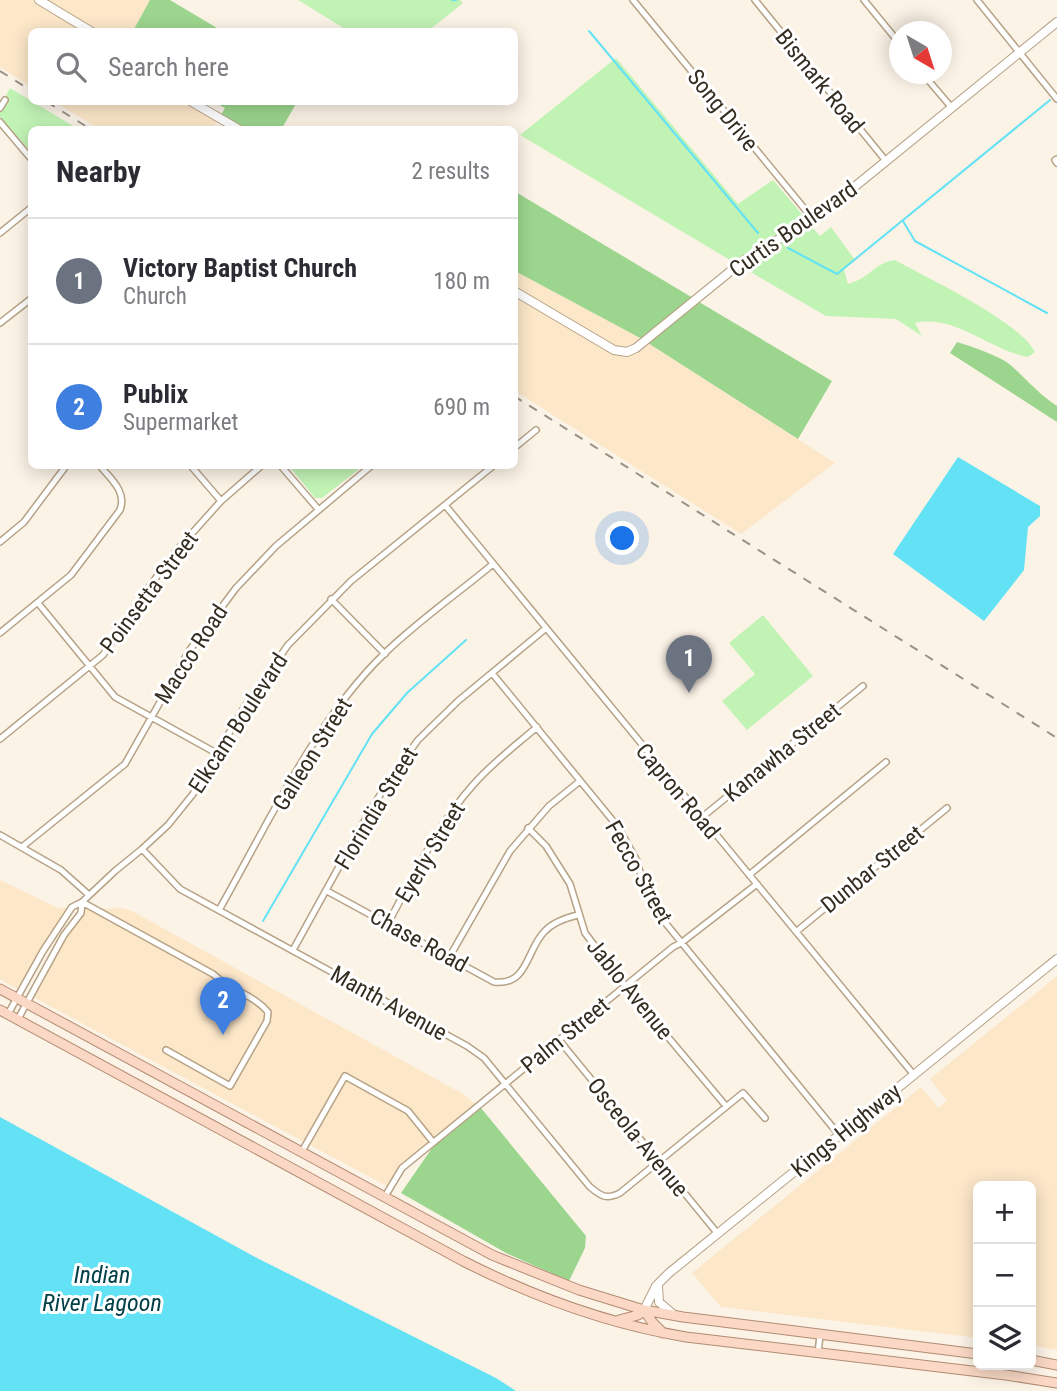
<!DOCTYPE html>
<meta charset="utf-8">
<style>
body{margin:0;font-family:"Roboto Condensed",sans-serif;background:#f7f7f7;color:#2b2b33}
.controls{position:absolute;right:21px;bottom:21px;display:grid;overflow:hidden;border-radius:10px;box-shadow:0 4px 18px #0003}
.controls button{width:63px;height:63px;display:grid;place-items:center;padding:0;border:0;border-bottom:2px solid #e1e1e2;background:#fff;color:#2b2b33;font:35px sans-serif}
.compass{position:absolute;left:889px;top:21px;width:63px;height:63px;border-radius:50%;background:#fff;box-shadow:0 4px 18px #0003;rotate:141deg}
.you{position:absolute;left:623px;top:539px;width:24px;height:24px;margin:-18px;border:5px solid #fff;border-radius:50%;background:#1a73e8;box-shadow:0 0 0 10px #1a73e833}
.badge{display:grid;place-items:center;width:46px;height:46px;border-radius:50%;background:#a2135b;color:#fff;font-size:23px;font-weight:700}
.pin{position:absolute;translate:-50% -58px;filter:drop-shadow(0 2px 4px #0008)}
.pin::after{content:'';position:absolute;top:37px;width:24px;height:21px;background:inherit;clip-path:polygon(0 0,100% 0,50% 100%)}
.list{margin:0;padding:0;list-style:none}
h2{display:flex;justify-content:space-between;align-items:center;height:91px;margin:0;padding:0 28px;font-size:30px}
h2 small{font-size:23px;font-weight:400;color:#7c7c81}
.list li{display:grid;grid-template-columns:46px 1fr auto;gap:21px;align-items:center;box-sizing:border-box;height:126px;padding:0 28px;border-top:2px solid #e1e1e2}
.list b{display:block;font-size:26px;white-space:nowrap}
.list p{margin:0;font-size:23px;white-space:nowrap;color:#7c7c81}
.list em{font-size:23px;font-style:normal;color:#7c7c81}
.icon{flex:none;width:38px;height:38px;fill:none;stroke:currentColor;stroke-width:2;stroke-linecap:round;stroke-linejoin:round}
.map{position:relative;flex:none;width:1057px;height:1391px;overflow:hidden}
.search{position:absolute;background:#fff;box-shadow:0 4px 18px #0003;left:28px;top:28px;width:490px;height:77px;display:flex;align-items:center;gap:18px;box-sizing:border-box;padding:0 24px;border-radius:10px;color:#7c7c81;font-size:26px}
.panel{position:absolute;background:#fff;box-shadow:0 4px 18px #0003;left:28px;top:126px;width:490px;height:343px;border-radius:10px}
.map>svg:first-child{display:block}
.built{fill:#fce7c9}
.green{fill:#c1f3b5}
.forest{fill:#9cd68e}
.water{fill:#62e2f4}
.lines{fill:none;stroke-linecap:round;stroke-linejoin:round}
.stream{stroke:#62e2f4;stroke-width:2}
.street-casing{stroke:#b6a285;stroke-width:8}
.secondary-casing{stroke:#b6a285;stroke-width:10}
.primary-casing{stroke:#b28b73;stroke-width:11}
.street{stroke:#fff;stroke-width:5}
.secondary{stroke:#fff;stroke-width:8}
.primary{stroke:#fad8c5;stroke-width:9}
.rail{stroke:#999185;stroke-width:2;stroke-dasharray:9 9;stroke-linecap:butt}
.labels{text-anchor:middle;stroke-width:6;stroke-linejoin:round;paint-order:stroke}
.street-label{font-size:23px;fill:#352d21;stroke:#fff}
.water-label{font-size:24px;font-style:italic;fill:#014047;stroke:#fff}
</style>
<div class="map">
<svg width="1057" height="1391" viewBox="0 0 1057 1391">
<rect width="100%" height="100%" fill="#fcf3e7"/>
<path class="built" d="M0,0H33L87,31L32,32L31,87L0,67Z
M45,0H150L133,32L97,31Z
M55,102H186L218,120L212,129H99Z
M515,271L642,339L626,349L615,346L515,287Z
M514,295L626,357L648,343L835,463L741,534L515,391Z
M0,880L58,908H67L17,989L0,979Z
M122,908L132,911L463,1094L475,1104L434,1138L409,1108L347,1073L343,1074L304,1142L33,997L67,937L83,915L84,909H87L211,977L220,985L259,1006L265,1013L264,1020L229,1081L165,1046L162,1051L229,1089L233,1088L270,1023V1010L262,1000L223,979L214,971L100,909Z
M1057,976V1350L1031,1345V1186H978V1338L721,1307L692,1273L921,1087L938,1108L947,1101L930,1079Z
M347,1080L406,1114L429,1142L399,1166L387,1186L310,1145Z"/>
<path class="green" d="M298,0H460L463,3L428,31L350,32Z
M616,58L738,204L773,180L806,219L770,238L735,263L520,135Z
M10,88L78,129L32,130L31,152L0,117V107Z
M810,225L820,236L831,227L855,260L844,270L848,284C871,278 873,263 895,260C929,279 1019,321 1035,352L1028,357C989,350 955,314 915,323L922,336L896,319L826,316L742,267L774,244Z
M289,466H363L322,498H315Z
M763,615L813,676L747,730L722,701L755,674L729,643Z"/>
<path class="forest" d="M150,0H170L222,31H133Z
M214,102H297L281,130L246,129L221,115L225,108Z
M514,191L693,298L642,339L515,271Z
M699,302L832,381L798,439L648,343Z
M957,342C970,346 997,355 1008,363C1025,377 1038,394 1057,406V422L950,353Z
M481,1108L586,1236L585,1248L569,1281L506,1253L401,1193L432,1148Z"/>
<path class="water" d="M958,457L1040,506V516L1028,527L1024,570L984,621L893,554Z
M0,1117L257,1258L496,1378L516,1391H0Z"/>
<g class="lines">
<path class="stream" d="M452,0H456
M589,31L758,233
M903,221L915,241L1047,313
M788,248L837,274L1050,100
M263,921L372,734L407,693L466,640"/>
<defs>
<path id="street" d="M633,0L813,219
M755,0L886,161
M864,0L900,44
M977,0L1057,99
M923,74L952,108
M0,108L5,100
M0,122L32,160
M1057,159L1055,160L1057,163
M0,233L32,207
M0,323L32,298
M514,448L536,430
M191,466L221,501
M281,466L318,509
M445,505L914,1075
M0,542L24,522L66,466
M331,599L385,654
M38,603L115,697L218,754
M0,633L71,575L120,510C127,492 111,479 100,466
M492,673L618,827L637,861L645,890L654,909L839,1135
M0,739L103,655L149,587L177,550L221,501L261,466
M701,818L863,686
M528,828L546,846L570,884L585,933L625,986L726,1106
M0,835L61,870L89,895
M22,847L125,764L189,651L236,588L276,546L371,466
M142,849L180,889L467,1046L484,1058L590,1187C601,1196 606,1200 620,1193L743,1093L765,1118
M749,875L886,762
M327,891L494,982C528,986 526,951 544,932C553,922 565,918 578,915
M82,902L213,974C230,990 254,995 268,1012L267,1021L230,1086L166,1050
M219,910C267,826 315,720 385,653C418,621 457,594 493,564
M388,923C414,876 437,825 473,785C492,763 515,746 537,727
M797,931L947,808
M293,950L362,825L389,780L418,740L458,701L545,629
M450,956L510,851L549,806L580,781
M8,1014L43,951L72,907L82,902L115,871L142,849L168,825L193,794L245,706L288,645L351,581L493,466
M18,1019L64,935L81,913L82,902
M559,1040L718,1234
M301,1153L345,1076L408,1111L433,1142
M384,1198L402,1168L673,947L681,943L757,884
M818,1353L820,1335"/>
<path id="secondary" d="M39,0L92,32
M192,102L240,130
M514,291L614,350L627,352L636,348L743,261L826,210L1057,22
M658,1286L659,1302L674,1315
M644,1310L656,1286L669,1273L1057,959"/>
<path id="primary" d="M0,989L492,1255L579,1290L644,1310L683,1317L978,1354
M0,1010L463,1261C534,1297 608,1324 686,1337L1006,1375L1057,1383
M644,1310L652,1322L663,1333
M619,1320L638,1315L644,1310
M1031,1360L1057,1365"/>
</defs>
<use href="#street" class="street-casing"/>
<use href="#secondary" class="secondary-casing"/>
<use href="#primary" class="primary-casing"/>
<use href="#street" class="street"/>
<use href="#secondary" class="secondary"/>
<use href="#primary" class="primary"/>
<path class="rail" d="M0,71L32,91
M47,102L92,130
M514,396L1057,738"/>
</g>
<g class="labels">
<g class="street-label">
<text transform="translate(820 81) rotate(51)" y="8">Bismark Road</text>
<text transform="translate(723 110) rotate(51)" y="8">Song Drive</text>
<text transform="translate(793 229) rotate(-35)" y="8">Curtis Boulevard</text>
<text transform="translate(149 592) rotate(-53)" y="8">Poinsetta Street</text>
<text transform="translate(191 654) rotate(-57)" y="8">Macco Road</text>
<text transform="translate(238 723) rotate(-57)" y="8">Elkcam Boulevard</text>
<text transform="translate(782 752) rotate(-39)" y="8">Kanawha Street</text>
<text transform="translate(312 754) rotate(-58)" y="8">Galleon Street</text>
<text transform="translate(678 791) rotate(50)" y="8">Capron Road</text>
<text transform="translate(376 808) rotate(-59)" y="8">Florindia Street</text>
<text transform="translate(430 852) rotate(-59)" y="8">Eyerly Street</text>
<text transform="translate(872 869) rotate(-39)" y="8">Dunbar Street</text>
<text transform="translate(639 872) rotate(61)" y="8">Fecco Street</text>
<text transform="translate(419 940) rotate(29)" y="8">Chase Road</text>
<text transform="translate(630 989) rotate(51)" y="8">Jablo Avenue</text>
<text transform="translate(389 1003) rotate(29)" y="8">Manth Avenue</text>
<text transform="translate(565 1035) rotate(-39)" y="8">Palm Street</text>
<text transform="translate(846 1130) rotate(-39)" y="8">Kings Highway</text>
<text transform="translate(638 1137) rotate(51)" y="8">Osceola Avenue</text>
</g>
<g class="water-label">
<text x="102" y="1283">Indian<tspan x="102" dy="28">River Lagoon</tspan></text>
</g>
</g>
</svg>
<div class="controls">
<button>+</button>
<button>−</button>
<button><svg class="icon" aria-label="layers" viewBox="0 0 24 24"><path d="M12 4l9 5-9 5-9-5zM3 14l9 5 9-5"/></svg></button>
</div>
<svg class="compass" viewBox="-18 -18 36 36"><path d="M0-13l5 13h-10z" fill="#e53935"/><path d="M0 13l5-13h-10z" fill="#7c7c81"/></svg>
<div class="you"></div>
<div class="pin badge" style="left:689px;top:693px;background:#6b7280">1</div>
<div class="pin badge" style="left:223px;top:1035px;background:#3f7fe0">2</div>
<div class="search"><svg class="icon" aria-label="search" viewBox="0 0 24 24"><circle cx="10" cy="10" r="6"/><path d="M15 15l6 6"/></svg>Search here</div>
<section class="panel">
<h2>Nearby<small>2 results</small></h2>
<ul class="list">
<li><span class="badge" style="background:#6b7280">1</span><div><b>Victory Baptist Church</b><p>Church</p></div><em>180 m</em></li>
<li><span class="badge" style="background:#3f7fe0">2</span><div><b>Publix</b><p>Supermarket</p></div><em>690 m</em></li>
</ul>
</section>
</div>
